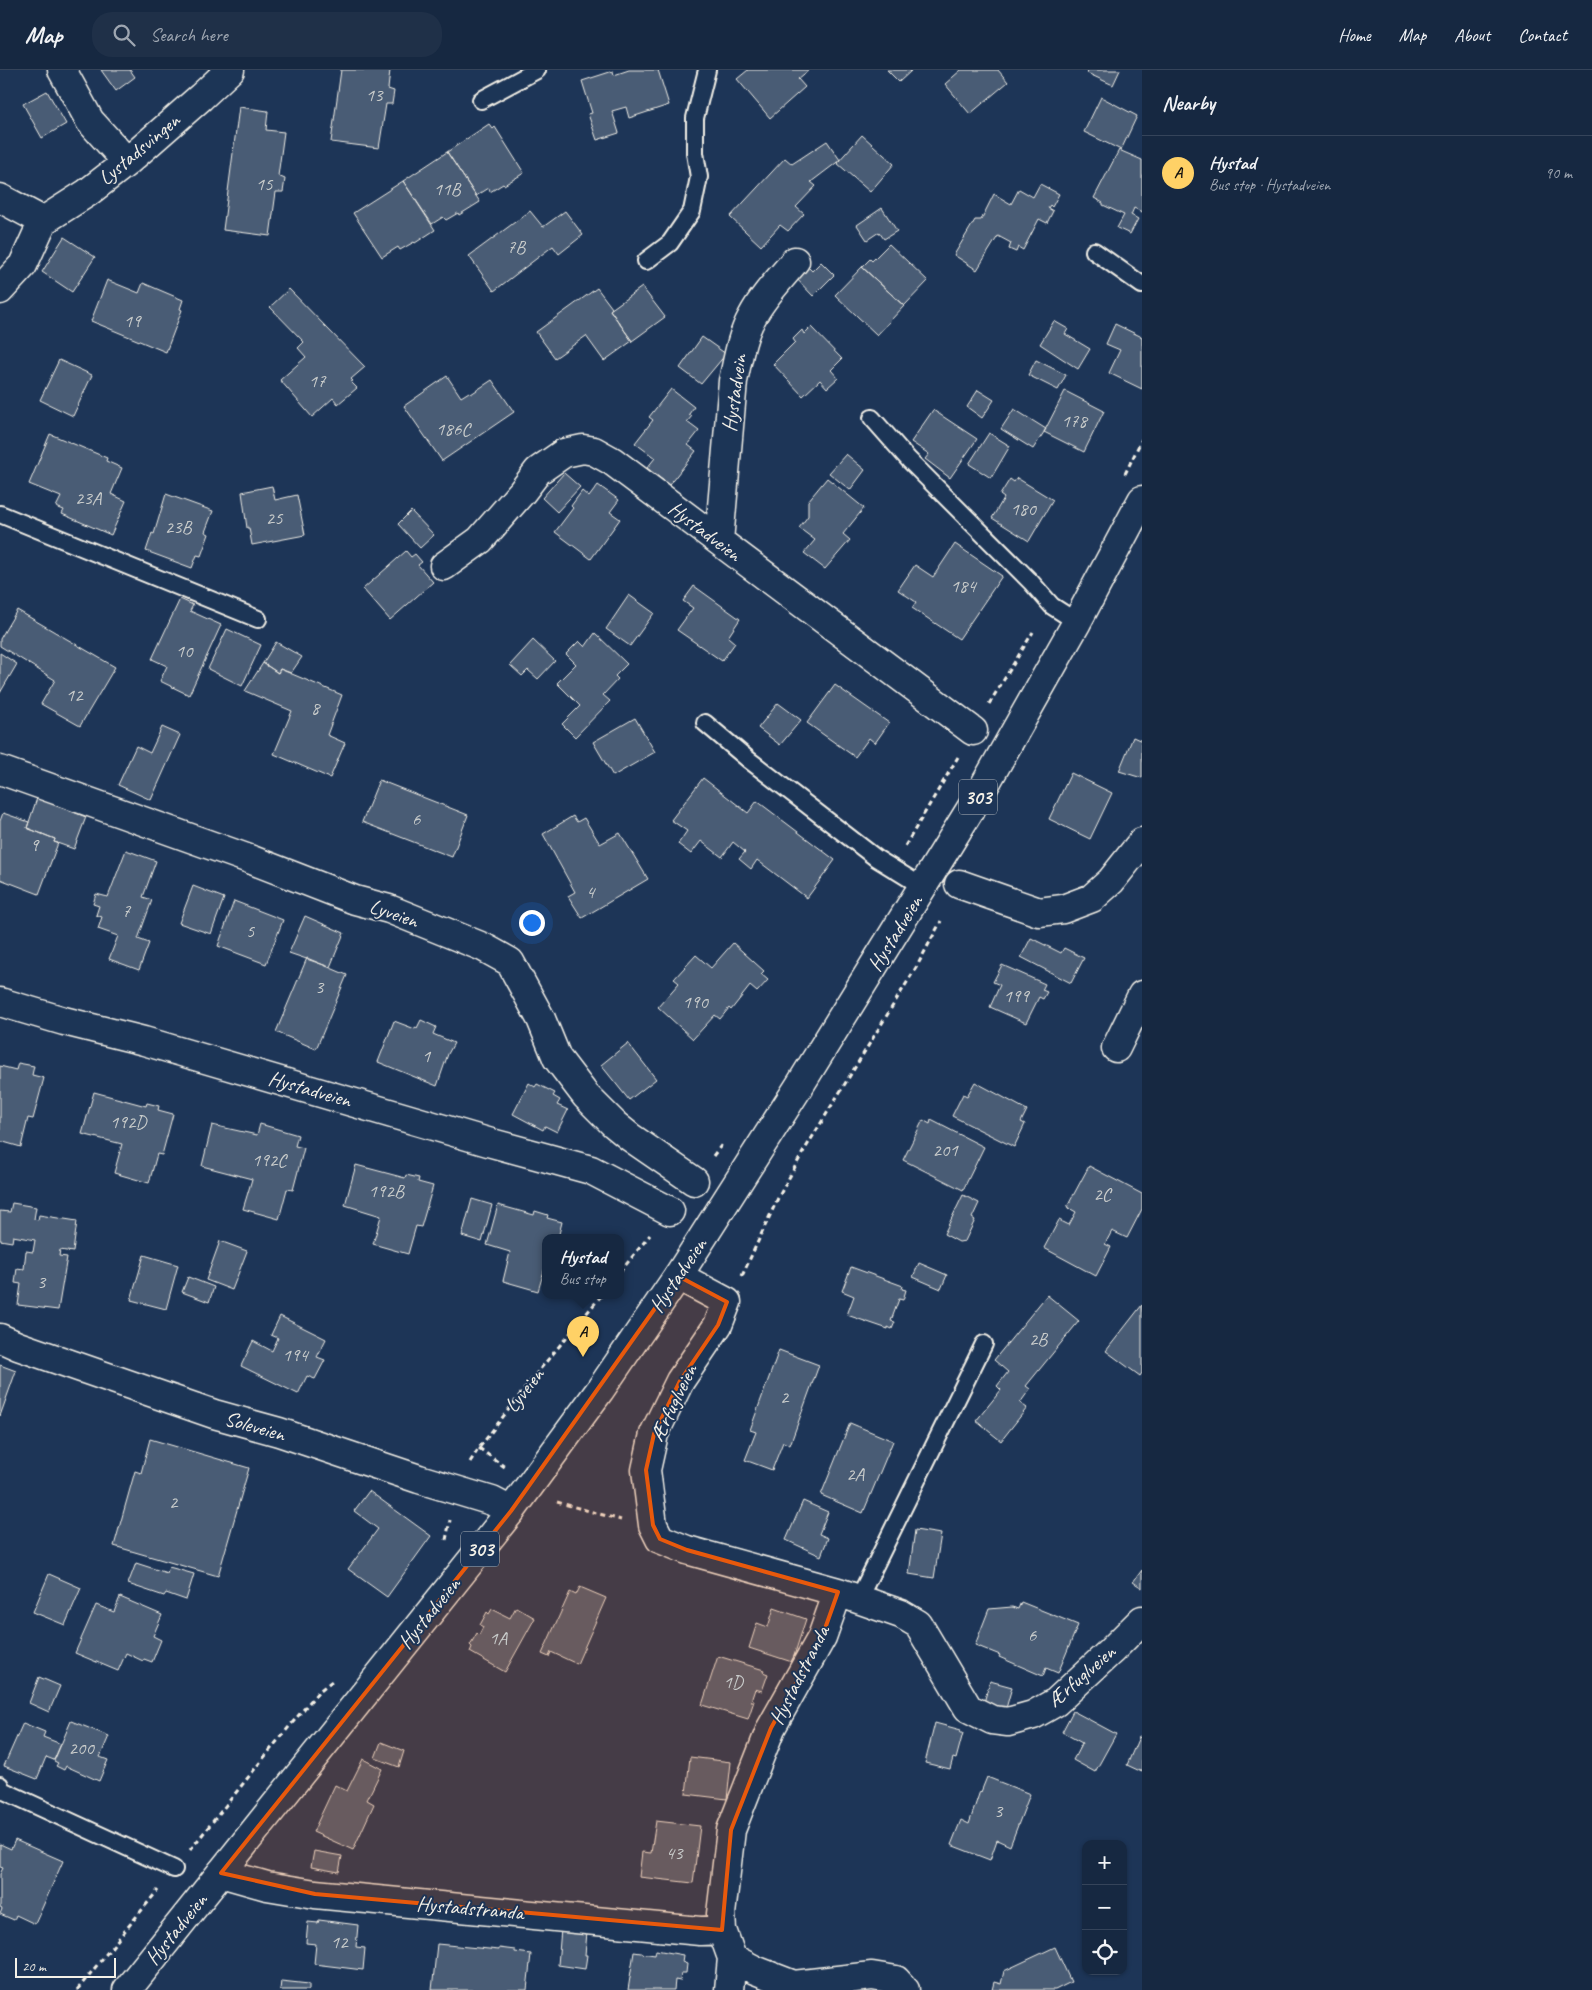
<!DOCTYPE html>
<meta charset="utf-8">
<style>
body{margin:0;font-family:Caveat,sans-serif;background:#1f3048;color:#f1f3f6}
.controls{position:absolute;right:15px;bottom:15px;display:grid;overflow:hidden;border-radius:10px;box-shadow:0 1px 4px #0004}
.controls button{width:45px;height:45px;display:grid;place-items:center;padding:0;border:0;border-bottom:1px solid #35445a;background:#162841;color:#f1f3f6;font:25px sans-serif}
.scale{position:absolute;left:15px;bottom:12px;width:101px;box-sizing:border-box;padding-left:5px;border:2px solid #f4f1e8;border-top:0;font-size:14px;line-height:18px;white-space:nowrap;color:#f4f1e8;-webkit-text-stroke:4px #1d3557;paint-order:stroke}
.you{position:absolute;left:531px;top:852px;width:18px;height:18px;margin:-12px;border:4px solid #fff;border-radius:50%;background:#1a73e8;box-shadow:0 0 0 8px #1a73e833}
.badge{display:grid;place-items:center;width:32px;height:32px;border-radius:50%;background:#ffd166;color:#111;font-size:16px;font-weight:700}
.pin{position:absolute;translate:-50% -41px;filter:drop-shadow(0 1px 2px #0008)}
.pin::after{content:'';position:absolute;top:26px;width:18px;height:15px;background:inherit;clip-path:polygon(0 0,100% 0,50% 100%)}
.popup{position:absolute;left:542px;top:1164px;width:82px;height:65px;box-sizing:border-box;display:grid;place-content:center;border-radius:10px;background:#162841;filter:drop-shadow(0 1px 4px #0005);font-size:16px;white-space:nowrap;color:#9ea6b1}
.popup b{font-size:19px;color:#f1f3f6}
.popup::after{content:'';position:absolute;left:50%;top:100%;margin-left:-10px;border:10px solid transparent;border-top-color:#162841}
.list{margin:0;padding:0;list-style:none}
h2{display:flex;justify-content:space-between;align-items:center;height:65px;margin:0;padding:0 20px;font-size:21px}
h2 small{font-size:16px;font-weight:400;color:#9ea6b1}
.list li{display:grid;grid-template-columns:32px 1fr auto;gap:15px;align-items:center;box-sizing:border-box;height:75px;padding:0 20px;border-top:1px solid #35445a}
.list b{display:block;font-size:19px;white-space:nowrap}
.list p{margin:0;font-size:16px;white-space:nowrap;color:#9ea6b1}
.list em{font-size:16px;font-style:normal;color:#9ea6b1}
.icon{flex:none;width:28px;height:28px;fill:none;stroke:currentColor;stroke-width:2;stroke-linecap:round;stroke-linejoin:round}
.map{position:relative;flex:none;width:1142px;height:1920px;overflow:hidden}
header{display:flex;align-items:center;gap:30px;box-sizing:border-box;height:70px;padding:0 25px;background:#162841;border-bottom:1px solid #35445a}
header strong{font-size:24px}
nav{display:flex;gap:28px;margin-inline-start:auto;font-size:18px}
.search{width:350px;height:45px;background:#1f3048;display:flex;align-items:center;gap:12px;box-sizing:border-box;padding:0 18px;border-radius:20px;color:#9ea6b1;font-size:19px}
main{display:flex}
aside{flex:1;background:#162841}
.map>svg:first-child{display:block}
.building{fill:#485b74;stroke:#f4f1e8}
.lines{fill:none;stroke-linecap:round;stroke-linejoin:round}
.service-casing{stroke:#f4f1e8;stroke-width:20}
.minor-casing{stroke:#f4f1e8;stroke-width:31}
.primary-casing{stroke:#f4f1e8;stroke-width:31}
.path{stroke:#f4f1e8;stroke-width:3;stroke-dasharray:5 4;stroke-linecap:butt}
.service{stroke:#1d3557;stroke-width:16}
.minor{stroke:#1d3557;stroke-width:28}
.primary{stroke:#1d3557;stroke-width:28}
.marked{fill:#e8590c;fill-opacity:0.2;stroke:#e8590c;stroke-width:4;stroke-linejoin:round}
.labels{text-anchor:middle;stroke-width:4;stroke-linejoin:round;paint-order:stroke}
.number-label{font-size:19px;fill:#c9cccb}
.shield{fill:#1d3557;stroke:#b4b9bc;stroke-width:1}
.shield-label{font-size:20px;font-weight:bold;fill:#f4f1e8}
.street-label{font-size:21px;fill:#f4f1e8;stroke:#1d3557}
</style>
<header>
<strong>Map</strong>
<div class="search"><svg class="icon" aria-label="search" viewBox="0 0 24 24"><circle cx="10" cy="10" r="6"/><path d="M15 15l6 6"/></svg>Search here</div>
<nav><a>Home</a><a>Map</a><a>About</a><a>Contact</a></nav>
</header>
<main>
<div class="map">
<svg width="1142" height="1920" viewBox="0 0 1142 1920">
<rect width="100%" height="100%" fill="#1d3557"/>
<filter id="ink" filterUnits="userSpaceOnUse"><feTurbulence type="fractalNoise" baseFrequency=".02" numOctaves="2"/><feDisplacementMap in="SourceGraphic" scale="10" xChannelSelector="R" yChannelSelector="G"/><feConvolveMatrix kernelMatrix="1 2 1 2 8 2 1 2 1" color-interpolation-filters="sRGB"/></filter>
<g filter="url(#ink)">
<path class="building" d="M101,0H130L135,7L116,21Z
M341,0H390L388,19L394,21L392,34H386L379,78L331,72Z
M629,0H658L669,35L629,48L626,37L612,41L619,63L597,70L588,44L592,43L582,11L613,1L614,5Z
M748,0H809L798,9L805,17L770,48L737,9Z
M887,0H912L899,12Z
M961,0H998L1008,12L970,44L945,14Z
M1088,0H1120L1113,15L1087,3Z
M47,21L66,54L42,68L23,34Z
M1101,27L1137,46L1121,80L1084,62Z
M239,37L268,41L266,60L284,62L278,106L285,109L283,122H276L270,166L223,160Z
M489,54L493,59L495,57L524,103L504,115L503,114L490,122L489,118L476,126L447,82Z
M862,65L894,94L870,122L837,93Z
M827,71L840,90L811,112L816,116L796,137L804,144L788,161L780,155L761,176L730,147L785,88L792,94Z
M1119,80L1142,90V142L1134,138L1131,145L1138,149L1130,164L1117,158L1124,145L1103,135V133L1094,128Z
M447,82L480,132L459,145L458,143L446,150L443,147L432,154L403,111Z
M403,111L435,160L415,173L414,172L400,180L398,177L382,187L353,143Z
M1040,114L1059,124L1052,137L1050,135L1048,138L1053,141L1047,153L1039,149L1023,180L1018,177L1016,182L1009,179L1011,173L998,166L977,200L954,185L975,150H981L994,124L1011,134L1019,119L1033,127Z
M882,138L897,161L884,169L879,162L867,170L857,155Z
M530,141L543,157L565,141L583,165L559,184L553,176L494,221L469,186Z
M64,167L95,187L72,222L42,202Z
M889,174L928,211L904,236L862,197L870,189L872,191Z
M821,192L834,205L813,226L794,206L806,195L812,201Z
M862,197L904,236L877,265L835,225Z
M107,210L139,223L143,213L183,230L180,239L182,240L166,282L91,251Z
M642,217L665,247L632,271L610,240Z
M597,218L612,238L610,240L632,271L604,291L586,266L555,288L536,262Z
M289,219L365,297L351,309L353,311L351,312L357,318L338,334L333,328L312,347L280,310L306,287L298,278L304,272L270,237Z
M1054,251L1068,259L1065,264L1090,279L1078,299L1040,274Z
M1115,254L1142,267V319L1109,303L1120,280L1106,274Z
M811,257L842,289L831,300L838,308L827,318L820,310L803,326L773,294L795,272L793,269L802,260L804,264Z
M702,267L726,284L701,314L680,298Z
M59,290L92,305L73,346L40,330Z
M1036,290L1066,305L1058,320L1028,305Z
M447,306L461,327L469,322L471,324L492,310L514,342L442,391L404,336Z
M671,319L694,337L689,344L692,346L687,352L699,361L688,375L696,381L669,415L647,398L655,388L635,373L653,350L649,347Z
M978,320L994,330L982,348L967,337Z
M1065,321L1104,341L1084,382L1044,362Z
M1014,339L1046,359L1033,379L1001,359Z
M933,340L977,369L950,408L925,389L929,384L911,372Z
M989,363L1010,376L991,408L969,394Z
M50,364L107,388L106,391L122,398L111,424L126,431L111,465L62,444L64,440L56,437L61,427L29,414Z
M846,384L865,400L850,420L829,403Z
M564,403L580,417L557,442L542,428Z
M827,408L864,438L843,464L850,470L825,499L804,483L815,470L799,458L808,446V431Z
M1017,408L1053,430L1029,471L992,448L1004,428L1000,425L1010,409L1014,412Z
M598,415L619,430L610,442L620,449L591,489L555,462L573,438L571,436L582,421L589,427Z
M272,416L275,430L297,425L305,465L252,475L249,458H247L242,422Z
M166,424L213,441L205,462L209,464L201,486L197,485L192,498L146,481L152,463L154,464Z
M411,441L434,465L420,478L398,454Z
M955,474L1002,506L959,569L912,538L916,532L898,520L915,495L933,507Z
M406,481L411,487L415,484L422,492L418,495L433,512L390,550L363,519Z
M694,516L740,549L728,567L735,573L722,591L677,560L693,538L683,531Z
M629,525L654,543L630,576L606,559Z
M180,529L193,535L190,541L221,555L189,625L160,611L167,596L152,589Z
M17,540L115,597L80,656L41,634L55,610L0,576V569Z
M227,559L261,575L242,616L208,599Z
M595,563L627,594L615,606L618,609L603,625L610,631L575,667L562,654L580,636L557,613L576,594L566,584L579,571L585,577Z
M533,570L555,591L538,609L528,600L522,606L510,595Z
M276,572L302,587L291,603L280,599L278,603L263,593Z
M0,583L17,594L0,623Z
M263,593L278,603L280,599L342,625L327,665L345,673L330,708L274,684L292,641L245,621Z
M835,615L889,653L875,673L869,668L855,687L807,653Z
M778,633L801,650L780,675L758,658Z
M635,648L655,682L613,706L593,672Z
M162,657L180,665L151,730L118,715L136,676L150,683Z
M1133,667L1142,671V708L1119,701Z
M1071,703L1112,723L1090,769L1049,749Z
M703,708L748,743L757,731L835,790L807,828L757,790L751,799L739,789L745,782L733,772L722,787L701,771L691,784L678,774L687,761L671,750Z
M379,710L468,745L452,787L362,752Z
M37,728L86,747L74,779L54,772L55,769L27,758Z
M3,743L29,752L27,758L55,769L54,772L58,773L39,824L0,809V751Z
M573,746L577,752L584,748L600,774L620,763L648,809L582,848L568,826L575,822L543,764Z
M126,780L156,791L143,827L152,830L138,869L149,873L139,900L109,889L118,866L98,859L102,847L96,845L99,836L93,834L96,824L108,827Z
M193,816L224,828L211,864L179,853Z
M234,831L283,850L266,894L218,876Z
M305,846L344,863L330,897L289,883Z
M1031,868L1061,883L1064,878L1084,888L1071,913L1021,887Z
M733,873L764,901L761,904L768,910L757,922L750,916L731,940L729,938L720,949L715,945L693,969L658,937L679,913L674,909L696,885L711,898Z
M307,888L347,905L316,979L276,962Z
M1002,895L1045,914L1042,920L1047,922L1043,929L1039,927L1026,953L990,937L1000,915L993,912Z
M421,950L436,957L433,964L454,973L448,984L437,1016L378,992L394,951L415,959V957L417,958Z
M628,973L656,1009L629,1030L601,995Z
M18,993L34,996L32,1005L44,1008L33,1049L28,1048L21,1077L0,1071V996L16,1000Z
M975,1012L1027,1040L1021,1052L1025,1054L1014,1077L952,1046L963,1024L967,1026Z
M529,1013L535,1017L537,1014L555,1023L553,1026L560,1030L557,1035L568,1040L557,1062L545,1056L543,1060L513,1044Z
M94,1022L146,1036L147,1033L159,1036L158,1040L173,1044L162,1085L157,1084L149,1113L114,1103L122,1074L82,1064Z
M923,1050L930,1054L931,1050L984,1077L963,1120L903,1090Z
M260,1054L298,1065L295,1076L304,1078L293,1120L287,1119L279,1149L243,1139L252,1109L202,1096L212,1055L257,1065Z
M356,1095L405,1108L406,1105L419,1108L418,1112L433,1116L421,1157L416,1156L408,1184L373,1174L381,1146L345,1135Z
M1089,1096L1142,1124V1139L1127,1168L1112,1161L1105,1174L1111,1177L1096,1206L1044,1178L1059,1150L1069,1155L1076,1142L1067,1137Z
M963,1125L979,1133L972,1148L975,1150L965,1171L959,1172L944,1164Z
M472,1129L492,1135L482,1172L462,1166Z
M12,1133L36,1137L34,1149L38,1150L39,1145L77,1151L73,1182L60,1180L59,1186L67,1187L58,1240L18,1235L21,1214L15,1213L17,1198L24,1199L26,1181L33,1182L35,1170L13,1166L12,1172L0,1170V1141L10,1142Z
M498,1135L534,1145L535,1141L548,1145L547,1148L562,1152L558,1168H546V1194L538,1221L503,1211L510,1182L487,1175Z
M220,1171L247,1181L232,1220L206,1210Z
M144,1185L178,1195L166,1239L131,1230Z
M919,1193L947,1205L941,1219L913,1207Z
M851,1197L903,1216L902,1219L906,1220L903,1230L899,1229L891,1251L895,1252L892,1259L888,1257V1259L847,1245L854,1226L842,1221Z
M188,1207L214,1217L209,1232L182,1222Z
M1047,1225L1079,1251L1026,1316L1030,1319L1020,1333L1027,1338L1001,1371L976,1351L1001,1320L997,1316L1008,1302L994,1290Z
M1142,1235V1303L1140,1306L1106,1281Z
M280,1246L326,1269L317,1287L325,1290L315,1309L307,1306L298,1324L241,1296L253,1271L272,1281L278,1268L271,1265Z
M779,1280L819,1295L790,1375L783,1372L772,1400L745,1390L756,1362L750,1360Z
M0,1295L16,1301L0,1346Z
M850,1353L893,1371L863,1443L821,1425Z
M150,1369L249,1398L218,1506L114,1476L135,1401L141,1403Z
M369,1421L431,1466L387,1527L348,1499L378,1459L354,1441Z
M803,1431L828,1442L819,1464L828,1468L821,1486L786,1470Z
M915,1460L941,1464L934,1508L909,1504Z
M136,1493L167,1503L169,1497L194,1504L186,1530L166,1523L164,1526L128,1514Z
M1142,1500V1518L1133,1512Z
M49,1504L81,1518L65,1555L33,1542Z
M580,1517L606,1528L577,1594L551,1582L549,1587L542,1584L570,1522L576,1525Z
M120,1527L162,1545L153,1566L161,1570L152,1592L144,1589L143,1591L126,1583L118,1601L75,1583L96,1535L114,1542Z
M1021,1532L1078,1555L1058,1603L1046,1598L1043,1606L999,1587L1000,1585L975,1575L989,1539L1012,1537L1018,1539Z
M516,1537L535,1548L505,1602L470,1582L472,1577L470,1575L477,1563L479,1565L483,1557L480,1555L487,1542L489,1544L492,1539L510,1548Z
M774,1538L806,1549L792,1592L749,1578L757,1553L768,1557Z
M718,1586L764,1600L763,1602L768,1604L762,1621L755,1619L751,1631H754L748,1649L702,1635Z
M39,1607L60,1616L49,1642L29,1633Z
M990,1611L1012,1617L1005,1642L983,1636Z
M1073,1641L1116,1664L1095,1702L1073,1690L1082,1673L1062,1662Z
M71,1651L109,1666L100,1687L108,1690L99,1711L66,1696L64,1700L56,1696L58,1693L54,1691Z
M23,1653L45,1662L43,1667L61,1674L54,1690L46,1687L37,1709L4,1696Z
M935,1653L961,1660L960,1663H963L956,1689L953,1688L950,1699L925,1693Z
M1139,1667L1142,1668V1702L1127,1695Z
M381,1672L404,1681L399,1697L375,1688Z
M690,1687L731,1692L727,1729L686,1724Z
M363,1689L382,1699L367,1730L374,1734L353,1780L313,1762L335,1715L347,1721Z
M987,1707L1030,1724L1010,1776L997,1770L990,1790L951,1775L961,1750L969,1754L980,1721L981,1722Z
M656,1751L700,1756L693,1813L639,1807L642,1782L651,1783Z
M15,1770L63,1791L35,1854L16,1845L14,1850L0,1844L2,1839L0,1838V1804L3,1798L0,1797V1774L11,1779Z
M314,1781L342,1786L339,1802L311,1797Z
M319,1850L358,1855L356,1877L365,1878L363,1900L314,1894L316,1874L306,1873L308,1852L318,1853Z
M561,1859L587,1862L585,1885H587L585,1899L558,1895Z
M437,1874L499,1880V1878L515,1880V1882L531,1884L527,1920H432Z
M1055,1877L1071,1912L1055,1920H992L994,1912L1001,1914L1004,1901Z
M656,1880L683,1885L682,1892L687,1894L686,1903H681L680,1911L675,1910L674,1920H628L634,1882L655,1885Z
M281,1911L309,1914V1920H280Z"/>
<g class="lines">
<defs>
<path id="service" d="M481,30L537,0
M1094,181L1142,215
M646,191L670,173L692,141L699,107L695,83V48L707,0
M872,348L909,390L1031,512L1052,536L1077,552
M0,444L258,549
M705,653L749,690L876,788L923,817
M858,1530L984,1274
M0,1715L2,1720L174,1799"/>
<path id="minor" d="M62,0L90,51L127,92
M0,128L43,151
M0,220L23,195L43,151L87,123L127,92L201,27L230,0
M719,471L733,311C738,289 741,267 752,247C763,226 780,209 795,191
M444,496L480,470L522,422L538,401L564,383L583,379L594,381L612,391L973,661
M0,700L252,790L355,830L389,839L483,877L510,892L541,949L557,988L586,1026L614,1054L630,1067L694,1111
M959,814L1039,842L1063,839L1092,828L1111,811L1142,772
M0,932L64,951L144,971L488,1072L591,1100L670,1141
M1116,978L1142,925
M678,1206L727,1232L718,1255L680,1311L654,1364L646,1400L653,1455L660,1469L687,1480L838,1522L901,1544L918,1554L968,1638L992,1650L1008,1652L1033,1645L1056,1632L1111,1581L1142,1550
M0,1268L18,1276L214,1344L279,1362L419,1409L492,1431L511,1441
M838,1522L822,1567L771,1658L731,1760L721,1844L722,1860L732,1888L755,1900L794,1915L872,1906L896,1910L905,1920
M221,1803L267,1816L315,1824L700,1861L722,1860
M729,1920L732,1888"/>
<path id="primary" d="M127,1920L511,1441L600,1320L678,1206L800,1015L978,727L1077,552L1142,430"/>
</defs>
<use href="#service" class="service-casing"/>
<use href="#minor" class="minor-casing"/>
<use href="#primary" class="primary-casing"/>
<path class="path" d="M1125,404L1142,369
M989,634L1033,562
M905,776L958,687
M713,1086L723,1073
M620,1202L650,1165
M742,1206L778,1128L802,1084L917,896L941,851
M479,1378L506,1398
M470,1392L479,1378L536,1304L601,1226
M557,1432L621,1450
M446,1470L450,1450
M190,1780L274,1675L318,1622L332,1611
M77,1920L158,1820"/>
<use href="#service" class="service"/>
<use href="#minor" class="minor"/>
<use href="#primary" class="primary"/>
</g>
</g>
<path class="marked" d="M678,1206L727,1232L718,1255L680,1311L654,1364L646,1400L653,1455L660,1469L687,1480L838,1522L822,1567L771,1658L731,1760L722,1860L315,1824L221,1803L511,1441Z"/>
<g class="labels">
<g class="number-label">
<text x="374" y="31">13</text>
<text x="264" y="120">15</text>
<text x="447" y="125">11B</text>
<text x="516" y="183">7B</text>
<text x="132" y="257">19</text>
<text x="317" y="317">17</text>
<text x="1074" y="357">178</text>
<text x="453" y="365">186C</text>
<text x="88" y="434">23A</text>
<text x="1023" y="445">180</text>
<text x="274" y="454">25</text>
<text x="178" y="463">23B</text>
<text x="963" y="522">184</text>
<text x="184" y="587">10</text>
<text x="74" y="631">12</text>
<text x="315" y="644">8</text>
<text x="416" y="755">6</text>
<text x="34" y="781">9</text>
<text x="590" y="828">4</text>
<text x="126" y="847">7</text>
<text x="250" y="867">5</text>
<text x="319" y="923">3</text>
<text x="1016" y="932">199</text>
<text x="695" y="938">190</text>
<text x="426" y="992">1</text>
<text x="128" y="1058">192D</text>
<text x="945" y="1086">201</text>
<text x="269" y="1096">192C</text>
<text x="386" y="1127">192B</text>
<text x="1102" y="1130">2C</text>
<text x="41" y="1218">3</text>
<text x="1038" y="1275">2B</text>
<text x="295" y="1291">194</text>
<text x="784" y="1333">2</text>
<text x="855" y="1410">2A</text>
<text x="173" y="1438">2</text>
<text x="1032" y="1571">6</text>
<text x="498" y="1574">1A</text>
<text x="733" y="1618">1D</text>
<text x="81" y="1684">200</text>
<text x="998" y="1747">3</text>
<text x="674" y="1789">43</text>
<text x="339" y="1878">12</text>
</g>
<g class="shield">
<rect x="959" y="709.5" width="38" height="35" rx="4"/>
<rect x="461" y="1461.5" width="38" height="35" rx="4"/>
</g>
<g class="shield-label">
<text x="978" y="734">303</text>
<text x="480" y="1486">303</text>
</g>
<g class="street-label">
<text transform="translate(139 79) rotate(-40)" y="7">Lystadsvingen</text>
<text transform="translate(734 323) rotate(-82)" y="7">Hystadvein</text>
<text transform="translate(705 461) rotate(37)" y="7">Hystadveien</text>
<text transform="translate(394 843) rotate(19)" y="7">Lyveien</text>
<text transform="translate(895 863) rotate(-58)" y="7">Hystadveien</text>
<text transform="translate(310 1019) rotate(16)" y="7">Hystadveien</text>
<text transform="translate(678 1205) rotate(-56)" y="7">Hystadveien</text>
<text transform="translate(524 1320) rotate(-52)" y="7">Lyveien</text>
<text transform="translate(673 1333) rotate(-64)" y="7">Ærfuglveien</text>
<text transform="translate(255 1356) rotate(16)" y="7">Soleveien</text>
<text transform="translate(429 1543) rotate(-51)" y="7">Hystadveien</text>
<text transform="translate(799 1605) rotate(-63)" y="7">Hystadstranda</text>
<text transform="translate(1081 1606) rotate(-41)" y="7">Ærfuglveien</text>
<text transform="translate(470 1838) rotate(5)" y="7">Hystadstranda</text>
<text transform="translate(176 1859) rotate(-51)" y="7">Hystadveien</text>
</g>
</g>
</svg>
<div class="controls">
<button>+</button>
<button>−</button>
<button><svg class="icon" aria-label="locate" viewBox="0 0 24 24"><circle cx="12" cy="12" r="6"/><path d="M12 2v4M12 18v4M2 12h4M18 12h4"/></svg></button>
</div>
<div class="scale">20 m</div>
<div class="you"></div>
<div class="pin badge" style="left:583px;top:1287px">A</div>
<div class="popup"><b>Hystad</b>Bus stop</div>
</div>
<aside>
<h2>Nearby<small></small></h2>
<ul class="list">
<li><span class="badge">A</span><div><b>Hystad</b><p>Bus stop · Hystadveien</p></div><em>90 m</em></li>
</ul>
</aside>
</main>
